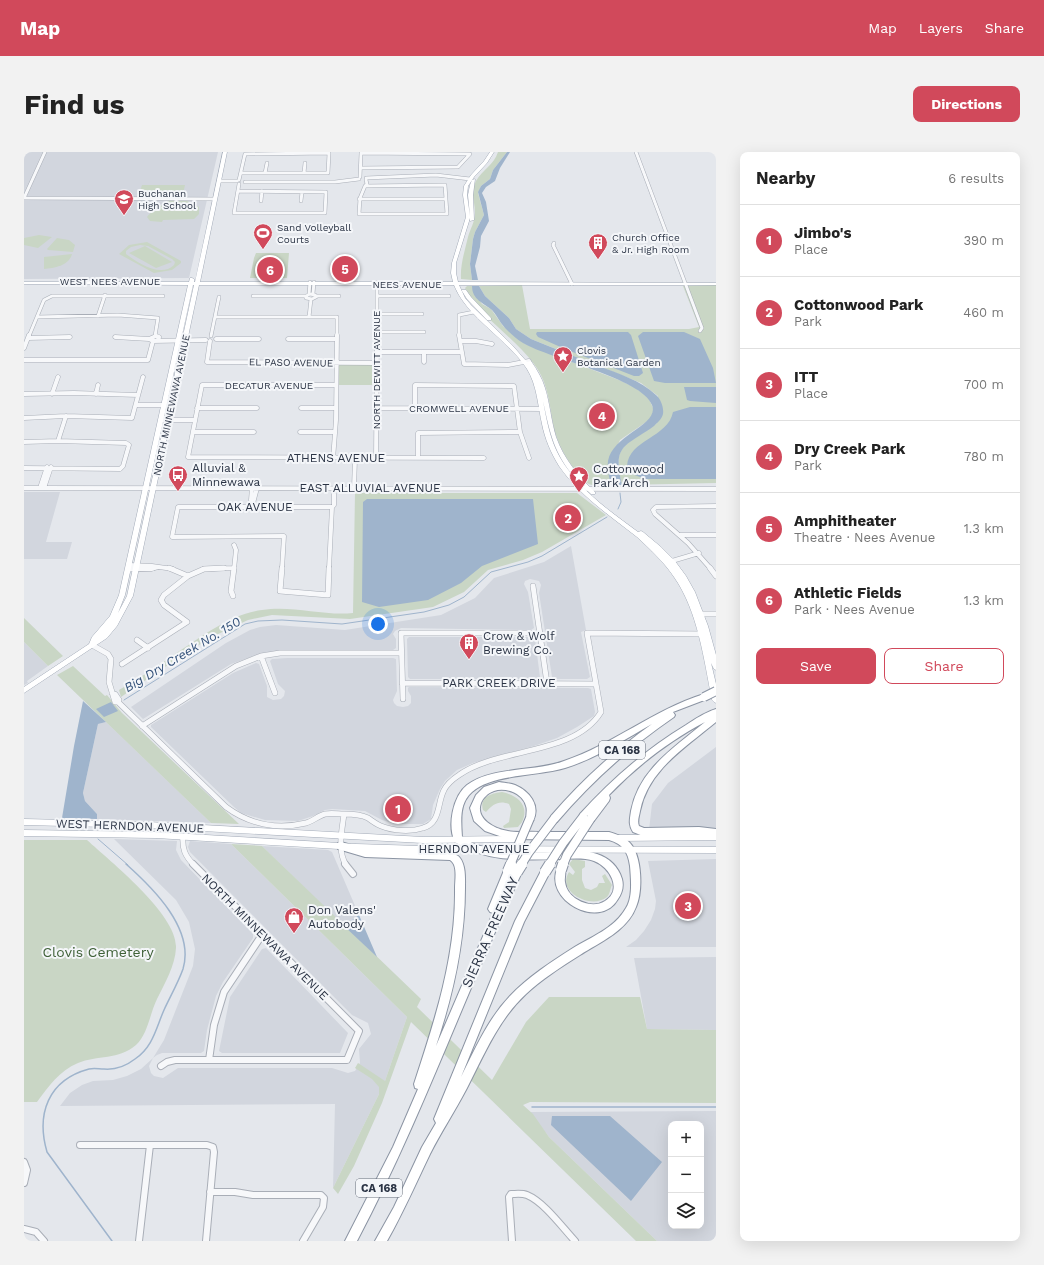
<!DOCTYPE html>
<meta charset="utf-8">
<style>
body{margin:0;font-family:"Work Sans",sans-serif;background:#f2f2f2;color:#222}
.controls{position:absolute;right:12px;bottom:12px;display:grid;overflow:hidden;border-radius:8px;box-shadow:0 4px 16px #0002}
.controls button{width:36px;height:36px;display:grid;place-items:center;padding:0;border:0;border-bottom:1px solid #e0e0e0;background:#fff;color:#222;font:20px sans-serif}
.you{position:absolute;left:354px;top:472px;width:14px;height:14px;margin:-10px;border:3px solid #fff;border-radius:50%;background:#1a73e8;box-shadow:0 0 0 6px #1a73e833}
.badge{display:grid;place-items:center;width:26px;height:26px;border-radius:50%;background:#d1495b;color:#fff;font-size:13px;font-weight:700}
.pin{position:absolute;translate:-50% -50%;border:2px solid #fff;box-shadow:0 1px 4px #0006}
.list{margin:0;padding:0;list-style:none}
h2{display:flex;justify-content:space-between;align-items:center;height:52px;margin:0;padding:0 16px;font-size:17px}
h2 small{font-size:13px;font-weight:400;color:#767676}
.list li{display:grid;grid-template-columns:26px 1fr auto;gap:12px;align-items:center;box-sizing:border-box;height:72px;padding:0 16px;border-top:1px solid #e0e0e0}
.list b{display:block;font-size:15px;white-space:nowrap}
.list p{margin:0;font-size:13px;white-space:nowrap;color:#767676}
.list em{font-size:13px;font-style:normal;color:#767676}
.actions{display:flex;gap:8px;padding:12px 16px}
.actions a{flex:1;padding:9px 0;border:1px solid #d1495b;border-radius:8px;text-align:center;font-size:14px;color:#d1495b}
.actions .main{background:#d1495b;color:#fff}
.icon{flex:none;width:22px;height:22px;fill:none;stroke:currentColor;stroke-width:2;stroke-linecap:round;stroke-linejoin:round}
.map{position:relative;flex:none;width:692px;height:1089px;overflow:hidden;border-radius:8px}
header{display:flex;align-items:center;gap:24px;box-sizing:border-box;height:56px;padding:0 20px;background:#d1495b;color:#fff}
header strong{font-size:19px}
nav{display:flex;gap:22px;margin-inline-start:auto;font-size:14px}
.intro{display:flex;align-items:center;justify-content:space-between;box-sizing:border-box;height:96px;padding:0 24px}
h1{margin:0;font-size:28px}
.button{padding:10px 18px;border-radius:8px;background:#d1495b;color:#fff;font-size:14px;font-weight:700}
main{display:flex;gap:24px;padding:0 24px}
aside{flex:1;background:#fff;border-radius:8px;box-shadow:0 4px 16px #0002}
.map>svg:first-child{display:block}
.built{fill:#d2d6de;fill-rule:evenodd}
.green{fill:#c9d6c5;fill-rule:evenodd}
.water{fill:#9fb4cc}
.lines{fill:none;stroke-linecap:round;stroke-linejoin:round}
.stream-far1{stroke:#9fb4cc;stroke-width:1}
.stream{stroke:#9fb4cc;stroke-width:1.5}
.minor-far3-casing{stroke:#a9aeb7;stroke-width:4}
.minor-far2-casing{stroke:#a9aeb7;stroke-width:5}
.minor-far1-casing{stroke:#a9aeb7;stroke-width:6}
.minor-casing{stroke:#a9aeb7;stroke-width:8}
.major-casing{stroke:#a3abb8;stroke-width:1}
.highway-casing{stroke:#8b94a3;stroke-width:2}
.minor-far3{stroke:#f7f8fa;stroke-width:3}
.minor-far2{stroke:#f7f8fa;stroke-width:4}
.minor-far1{stroke:#f7f8fa;stroke-width:5}
.minor{stroke:#f7f8fa;stroke-width:6}
.major{fill:#fff;fill-rule:evenodd}
.highway{fill:#fff;fill-rule:evenodd}
.highway-bridge-far1-casing{stroke:#8b94a3;stroke-width:10;stroke-linecap:butt}
.highway-bridge-casing{stroke:#8b94a3;stroke-width:12;stroke-linecap:butt}
.highway-bridge-far1{stroke:#fff;stroke-width:8}
.highway-bridge{stroke:#fff;stroke-width:10}
.labels{text-anchor:middle;stroke-width:4;stroke-linejoin:round;paint-order:stroke}
.far-poi-label{font-size:10px;fill:#2b3445;stroke:#f4f6f9;text-anchor:start}
.far-street-label{font-size:10px;fill:#2b3445;stroke:#f4f6f9}
.shield{fill:#f4f6f9;stroke:#676e7b;stroke-width:1}
.shield-label{font-size:11px;font-weight:bold;fill:#2b3445}
.street-label{font-size:12px;fill:#2b3445;stroke:#f4f6f9}
.poi-label{font-size:12px;fill:#2b3445;stroke:#f4f6f9;text-anchor:start}
.water-label{font-size:13px;font-style:italic;fill:#34527a;stroke:#f4f6f9}
.near-street-label{font-size:14px;fill:#2b3445;stroke:#f4f6f9}
.near-park-label{font-size:14px;fill:#3f6138;stroke:#f4f6f9}
</style>
<header>
<strong>Map</strong>
<nav><a>Map</a><a>Layers</a><a>Share</a></nav>
</header>
<div class="intro"><h1>Find us</h1><a class="button">Directions</a></div>
<main>
<div class="map">
<svg width="692" height="1089" viewBox="0 0 692 1089">
<rect width="100%" height="100%" fill="#e4e7ec"/>
<path class="built" d="M0,0H194L165,126L0,127Z
M0,340H36L22,390H48L43,407H0Z
M547,394L562,478L557,480L566,525L563,527H531L528,525L515,441L517,433L515,429L506,427L501,429L500,432L504,440L510,476L507,478L377,476L371,479L369,482L372,487V496L369,498H263L239,501L207,512L119,567L107,555L202,491L226,478L236,475L252,473L321,478L417,463L451,446L470,426L520,410Z
M385,485H508L511,487L516,525L514,527H386L384,525L383,487Z
M0,490L24,514L3,529L4,531L0,533Z
M263,506H369L372,507L373,539L369,548L370,551L373,554L379,555L384,554L387,551V544L384,539V536L385,535L564,536L567,537L571,560L570,564L553,575L533,586L510,594L449,611L433,618L421,629L416,637L409,653L407,667L399,672H371L358,668L341,659L308,657L301,658L289,664L274,669L241,668L217,661L210,655L127,575V573L209,521L232,511L235,512L243,534V545L249,548L257,547L260,544L261,539L254,532L246,509L248,507Z
M82,570L159,644L187,671L73,667V662L61,649L59,641L74,572Z
M692,595V677L625,678L628,652L644,631Z
M90,687L153,689L152,698L157,708L229,782V786L199,830L192,844L183,878L180,899L177,901H138L133,903L129,906L125,914L127,921L130,924L139,926L154,916H308L324,921L331,919L336,911L335,897L347,882L344,871L328,863L166,700L164,695L166,689L207,692L383,865L361,929L355,935V942L309,1036L311,952L36,954L46,941L58,933L69,929L89,928L103,924L117,917L129,906L140,888L169,814L171,797L165,770L155,753L152,748Z
M238,694L304,698L308,700L335,763L320,774Z
M692,707V795H602L612,788L620,779L627,768L631,757L632,749L624,709Z
M242,796L324,881L316,901H198L195,899L206,845L238,797Z
M692,805V878L623,877L610,806Z
M692,959V1089H633L525,985L506,960ZM647,972H677V1074H647Z"/>
<path class="green" d="M474,0H483L469,18L466,27L457,34L454,41L460,63L451,80L449,87L446,112L448,128L437,127C436,113 441,98 444,85C446,77 451,70 451,61C451,50 446,40 452,29C458,18 470,13 474,0Z
M118,33H161L159,42H115Z
M145,48L163,49L175,55V62L170,67L139,68L138,70L126,69L123,65C126,60 138,54 145,48Z
M15,83L28,85L14,96L0,93V86Z
M33,86L45,88L51,93L49,100L24,98L23,97Z
M123,90L157,109V111L148,118L130,121L95,102L105,93ZM116,93L124,94L148,107L151,110L150,113C137,126 114,111 102,102V99L107,95Z
M121,94L148,110L132,116L105,101Z
M232,101H265L263,126H226L230,106Z
M48,102C45,114 30,116 20,117V105Z
M498,133L506,177H665L675,175L659,134L692,133V331L598,333C587,290 603,294 633,271L634,244L617,231L507,187L492,177L485,166L461,144L455,134Z
M443,134H448V136L458,152L467,157L479,174L501,192L595,228L610,235L624,245L630,258L629,263L625,268L596,288L584,316L587,333C580,333 569,335 563,331C558,329 554,322 551,318C542,306 535,294 531,280C525,256 526,233 510,212C490,185 456,165 441,136Z
M315,212L348,213V233H315Z
M331,341H553L582,363L518,400L499,408L464,418L440,440L409,455L326,467L248,463L224,468L190,484L160,502L97,545L95,538C116,526 135,513 154,500C180,483 207,462 238,458C268,453 299,464 329,461Z
M0,466L39,504L24,514L0,490Z
M49,514L81,544L83,543L98,561L215,672L187,671L33,523Z
M478,640C493,643 506,653 498,670C497,672 495,673 494,675L480,676L479,674L485,670L487,657L485,652C475,648 469,652 462,660L459,658C455,645 468,641 478,640Z
M0,688H63C87,710 154,763 152,796C151,814 141,831 133,847C126,861 124,882 112,893C95,908 73,903 54,911C35,919 25,934 13,950H0Z
M207,692L238,694L397,847L393,855L468,928L502,870L525,845H616L623,877L692,878V951L506,950L499,953L509,962L525,985L633,1089H612L387,870L358,951L330,1014L314,1042L309,1036L355,942V935L348,927L331,916L334,911L361,929L383,865Z
M549,707L561,709V715L558,717V728L561,736L567,738L573,735L575,731H581L578,724L581,722L588,733C586,737 586,742 583,745C567,758 532,740 545,720L549,723L551,720L545,712Z"/>
<path class="water" d="M483,0H486L476,16L471,29L462,35L458,41L462,50L465,69L457,84L456,95L451,114L454,128H448L446,112L449,87L451,80L460,63L454,40L457,34L466,27L469,18Z
M448,134H455L461,144L485,166L492,177L507,187C529,196 552,205 575,214C595,222 616,228 632,243C637,247 640,256 639,262C638,267 633,271 630,274C601,295 588,292 598,333H587C585,325 583,317 584,309C589,282 636,273 628,253C618,226 526,207 499,191C491,186 483,179 477,171C474,167 472,162 468,158C460,151 448,148 448,134Z
M513,180H604L607,183L619,221L615,224H610L541,197L514,185L512,182Z
M619,180H660L676,187L689,216L692,231H641L630,229L614,184Z
M660,235H692V251L666,249L663,248Z
M666,255H692V327H621L608,322L603,314C605,287 644,286 649,260Z
M343,347H509L514,392L458,414L437,431L404,448L355,455L338,450L339,350Z
M59,549L82,570L74,572L59,641L61,649L73,662V667L38,666L50,594Z
M87,550L94,559L80,565L72,557Z
M335,763L353,805L320,774Z
M528,964H586L638,1010L607,1049L527,973Z"/>
<g class="lines">
<path class="stream-far1" d="M594,357L597,350L596,341
M100,548L221,472L234,469L258,468L318,472L400,460L425,453L440,445L467,420L504,410L518,404L583,365
M74,687L104,713"/>
<path class="stream" d="M508,955H692
M88,1089L23,1000C12,962 24,928 65,917C70,916 75,917 80,917C92,918 102,914 111,907C129,895 132,876 140,858C146,845 154,831 159,817C171,777 129,736 102,712"/>
<defs>
<path id="minor-far3" d="M612,0L678,176L676,179
M241,21L243,11
M280,21L281,11
M336,25L337,1L446,2L434,15L337,16
M342,26L412,23L446,27
M215,28L221,2L305,1L304,21H218
M195,29H213
M221,30H311L335,27
M421,33L423,62H335L336,46L341,34Z
M341,34L343,32L342,28
M214,39L302,40L301,61H210L215,32
M0,46L191,47
M0,46L21,0
M335,47H421
M237,49L238,39
M277,49L278,40
M530,91L529,93L548,132
M37,131L83,129
M285,142L286,130
M286,142L291,143L292,145L288,147L282,146V144Z
M289,142L290,130
M229,144H282
M292,144H315
M353,144H425
M352,162H398
M74,164L81,143
M14,165L94,163L134,166L131,184
M191,165H313V184
M285,165L287,147
M352,180H400
M5,184L20,148L28,144H139
M187,184L195,145
M353,184V130
M435,184V163L450,160"/>
<path id="minor-far2" d="M435,183L440,212L484,213L505,209
M91,185L125,187
M4,186L46,185
M192,187H235
M264,187H312
M134,188L135,185L132,184L125,187L129,189L182,188
M186,189L183,210L352,211
M436,189H452L468,192
M0,196L5,183
M353,200H437
M400,200V210
M0,208H124L129,189
M312,233H178L164,305L460,306
M0,242L50,241L114,243
M28,242L34,225
M72,242L74,233
M112,253H141
M173,256H233
M277,256H312
M353,256L518,257
M391,256V233L490,234L496,280L505,306
M0,266L42,264L108,266L119,225
M138,268H171
M169,280H230
M276,280H311
M34,289L42,264
M0,290L34,289L102,291L105,293L99,314L96,317L0,316
M394,306V281L496,280
M309,307L312,268L313,183
M352,307L353,183
M0,336L692,337
M16,336L23,315
M20,336L27,315
M228,336L227,348L229,350
M330,336L331,307
M228,355L233,336
M308,355L310,353V342
M656,383H692
M648,409L675,401
M105,413L128,414L149,417
M104,417H127L134,415
M179,417L210,416
M210,417L212,398L210,393
M258,417L260,384L148,385L154,355H308
M305,417L308,355
M687,417L664,391L631,362L629,358L632,355L692,354"/>
<path id="minor-far1" d="M145,416L164,424L180,417L200,416
M258,416L256,439L304,443L305,416
M686,416L692,424
M104,417L129,416
M509,434L523,531
M209,444L207,439L210,416
M673,462H692
M113,488L124,496
M68,493L84,502L87,507L85,530L91,550H94L202,655C225,672 253,678 282,671C289,669 294,664 301,662C307,661 314,662 320,662C318,679 313,698 322,713
M237,504L251,541
M98,512L163,470L140,453L137,448L140,443L164,424
M378,531L572,532
M88,541L91,542L95,548L94,550
M379,547L377,481H516
M118,574L212,514L237,504L256,501H377
M320,662C328,662 336,662 344,666C348,669 352,672 357,674C369,679 387,680 399,676C417,671 413,651 420,638C423,632 429,627 435,623C474,595 550,604 577,560L563,481L680,482
M159,684C158,697 161,704 170,713"/>
<path id="minor" d="M321,712L329,722
M185,908L190,873L200,840L238,783
M137,914L143,910L151,908H323L335,879L169,712
M56,993H183L189,995L190,1000L182,1089
M0,1010L3,1018L0,1031
M186,1040H211L229,1043H297L300,1046L299,1055L279,1089
M0,1077L12,1080L20,1089
M115,1089L126,993
M488,1089L485,1045L487,1042C492,1042 498,1041 503,1043C520,1050 538,1075 551,1089"/>
<path id="major" d="M199,0H203L176,130H429L427,121L428,111L442,65L439,43L440,34L447,23L460,9L466,0H470L463,11L450,25L444,34L443,43L446,64L444,43L446,33L448,28L451,27L449,43L450,68L446,69V66L432,111V121L434,130L692,131V133H435L441,146L447,153L488,193L503,210L507,209C513,218 518,226 521,236C526,252 527,269 532,285C540,307 554,324 571,340V342H567L555,331C572,350 594,365 614,380L617,379L619,380L637,395L651,409L662,424L671,440L684,474L692,503V518L690,517L687,511L692,532V551L690,550L688,548C680,508 674,459 650,425C640,410 626,397 613,385C585,363 555,343 535,314C527,301 521,287 518,272C514,254 513,233 503,217C484,187 443,166 430,133H175L109,444L93,474L83,486L0,541V535L65,492L68,485L86,464L95,443L164,133L0,132V130H165L166,126H168L170,127V130H171ZM169,133H170L103,444L94,461L101,443ZM519,249C526,281 530,302 552,327C529,302 525,281 519,249Z
M438,138H442L447,145L467,166V168H463L443,147L438,139Z
M0,667L124,670L399,685L492,684L495,685L496,687L495,689L492,690L399,691L124,676L0,673Z
M0,678L132,680L332,692L396,694L692,695V701L396,700L332,698L132,686L0,684Z
M692,682V688L592,689L589,688L588,686L589,684L592,683Z"/>
<path id="highway" d="M680,542L683,543L684,545L683,547L649,560L651,563L650,565C606,595 568,629 533,670L530,671L527,670L526,667L527,664C557,629 590,599 628,572C600,588 573,606 541,616C515,624 468,622 448,640C435,651 437,669 438,685C465,704 505,700 536,700C549,699 561,698 573,702C585,706 594,714 598,727C600,735 598,741 594,747C576,779 518,748 534,715L537,714L540,715C543,720 540,725 541,730C543,747 567,758 581,749C599,738 586,715 570,709C559,705 546,707 534,707C500,708 460,710 431,690C423,674 429,644 443,633C469,614 511,620 540,609C590,592 629,558 680,542Z
M692,557V570C662,595 624,618 616,659C615,665 613,669 615,674L620,676L675,675L692,677V685L675,683L619,684L609,680C604,672 606,667 607,659C615,617 651,595 681,570C645,589 613,614 585,643L586,646L585,649L570,669L567,670L563,667L559,669L556,668L555,665L556,662C587,628 622,597 662,573C671,567 682,560 692,557Z
M475,630C480,631 486,631 491,633C505,639 517,653 509,669L506,670L503,669C501,664 504,659 502,654C499,641 481,635 470,639C464,641 459,646 457,651C451,667 471,677 484,679C494,681 505,679 515,680C538,680 562,680 585,680C592,682 601,685 606,691C618,704 619,739 612,755C603,779 576,790 556,803C537,815 518,827 502,842C474,868 460,903 443,936C431,959 417,980 406,1002C392,1031 379,1061 363,1089H351L370,1055L398,995L412,971L410,967L491,769L518,717L521,716L524,717L526,720L500,770L437,925C451,897 464,867 486,844C504,825 527,810 549,796C567,785 591,776 602,756C609,745 607,727 606,714C604,700 599,692 585,688L484,687L461,679L450,669L446,656L452,643L460,635Z
M317,690L341,697L426,700C430,702 434,703 436,706C442,714 441,727 441,736C441,791 429,843 412,894L469,761L466,760L464,757L481,716L484,715L487,716L489,719L487,723L490,717L493,716L496,717L498,720C441,842 396,970 333,1089H321L369,995L394,937L391,936L390,932C411,868 432,804 431,736C431,727 434,713 426,708L341,705L314,697L313,694L314,691Z"/>
</defs>
<use href="#minor-far3" class="minor-far3-casing"/>
<use href="#minor-far2" class="minor-far2-casing"/>
<use href="#minor-far1" class="minor-far1-casing"/>
<use href="#minor" class="minor-casing"/>
<use href="#major" class="major-casing"/>
<use href="#highway" class="highway-casing"/>
<use href="#minor-far3" class="minor-far3"/>
<use href="#minor-far2" class="minor-far2"/>
<use href="#minor-far1" class="minor-far1"/>
<use href="#minor" class="minor"/>
<use href="#major" class="major"/>
<use href="#highway" class="highway"/>
<defs>
<path id="highway-bridge-far1" d="M680,545L692,539
M486,713L506,666
M497,713L505,700L530,667
M525,713L539,691L559,665
M539,713L543,703L567,666"/>
<path id="highway-bridge" d="M537,718L539,712
M484,719L487,712
M493,720L498,712
M521,720L526,712"/>
</defs>
<use href="#highway-bridge-far1" class="highway-bridge-far1-casing"/>
<use href="#highway-bridge" class="highway-bridge-casing"/>
<use href="#highway-bridge-far1" class="highway-bridge-far1"/>
<use href="#highway-bridge" class="highway-bridge"/>
</g>
<defs>
<symbol id="school-pin" viewBox="-11 -11 22 30"><path d="M0 17L-7.5 6A9.5 9.5 0 1 1 7.5 6Z" fill="#d1495b" stroke="#f4f6f9"/><path d="M0-5L7-2L0 1L-7-2ZM-4 1L0 2.5L4 1V4Q0 6-4 4Z" fill="#fff"/></symbol>
<symbol id="stadium-pin" viewBox="-11 -11 22 30"><path d="M0 17L-7.5 6A9.5 9.5 0 1 1 7.5 6Z" fill="#d1495b" stroke="#f4f6f9"/><path d="M0-5a6.5 5 0 1 0 0 10a6.5 5 0 1 0 0-10ZM-3.5-1.8h7v3.6h-7Z" fill="#fff"/></symbol>
<symbol id="building-pin" viewBox="-11 -11 22 30"><path d="M0 17L-7.5 6A9.5 9.5 0 1 1 7.5 6Z" fill="#d1495b" stroke="#f4f6f9"/><path d="M-4-6H4V6H1V3H-1V6H-4ZM-2.5-4.3h1.7v1.8h-1.7ZM.8-4.3h1.7v1.8H.8ZM-2.5-1h1.7V.8h-1.7ZM.8-1h1.7V.8H.8Z" fill="#fff"/></symbol>
<symbol id="sight-pin" viewBox="-11 -11 22 30"><path d="M0 17L-7.5 6A9.5 9.5 0 1 1 7.5 6Z" fill="#d1495b" stroke="#f4f6f9"/><path d="M0-6L1.8-2.2L6-1.7L2.9 1.2L3.7 5.4L0 3.3L-3.7 5.4L-2.9 1.2L-6-1.7L-1.8-2.2Z" fill="#fff"/></symbol>
<symbol id="bus-pin" viewBox="-11 -11 22 30"><path d="M0 17L-7.5 6A9.5 9.5 0 1 1 7.5 6Z" fill="#d1495b" stroke="#f4f6f9"/><path d="M-5-6H5V4H4V6H2V4H-2V6H-4V4H-5ZM-3.5-4V0h7V-4ZM-3.5 1.2v1.5H-2V1.2ZM2 1.2v1.5H3.5V1.2Z" fill="#fff"/></symbol>
<symbol id="shop-pin" viewBox="-11 -11 22 30"><path d="M0 17L-7.5 6A9.5 9.5 0 1 1 7.5 6Z" fill="#d1495b" stroke="#f4f6f9"/><path d="M-5-2.5h2.3a2.7 3.5 0 0 1 5.4 0H5L5.5 6h-11ZM-1.5-2.5h3a1.5 2.3 0 0 0-3 0Z" fill="#fff"/></symbol>
</defs>
<g fill-rule="evenodd">
<use href="#school-pin" x="89" y="36" width="22" height="30"/>
<use href="#stadium-pin" x="228" y="70" width="22" height="30"/>
<use href="#building-pin" x="563" y="80" width="22" height="30"/>
<use href="#sight-pin" x="528" y="193" width="22" height="30"/>
<use href="#bus-pin" x="143" y="312" width="22" height="30"/>
<use href="#sight-pin" x="544" y="313" width="22" height="30"/>
<use href="#building-pin" x="434" y="480" width="22" height="30"/>
<use href="#shop-pin" x="259" y="754" width="22" height="30"/>
</g>
<g class="labels">
<g class="far-poi-label">
<text x="114" y="45">Buchanan<tspan x="114" dy="12">High School</tspan></text>
<text x="253" y="79">Sand Volleyball<tspan x="253" dy="12">Courts</tspan></text>
<text x="588" y="89">Church Office<tspan x="588" dy="12">&amp; Jr. High Room</tspan></text>
<text x="553" y="202">Clovis<tspan x="553" dy="12">Botanical Garden</tspan></text>
</g>
<g class="far-street-label">
<text x="86" y="133">WEST NEES AVENUE</text>
<text x="383" y="136">NEES AVENUE</text>
<text transform="translate(267 210) rotate(1)" y="4">EL PASO AVENUE</text>
<text transform="translate(352 218) rotate(-90)" y="4">NORTH DEWITT AVENUE</text>
<text x="245" y="237">DECATUR AVENUE</text>
<text transform="translate(147 253) rotate(-78)" y="4">NORTH MINNEWAWA AVENUE</text>
<text x="435" y="260">CROMWELL AVENUE</text>
</g>
<g class="shield">
<rect x="575" y="589" width="46" height="18" rx="3"/>
<rect x="332" y="1027" width="46" height="18" rx="3"/>
</g>
<g class="shield-label">
<text x="598" y="602">CA 168</text>
<text x="355" y="1040">CA 168</text>
</g>
<g class="street-label">
<text x="312" y="310">ATHENS AVENUE</text>
<text x="346" y="340">EAST ALLUVIAL AVENUE</text>
<text x="231" y="359">OAK AVENUE</text>
<text x="475" y="535">PARK CREEK DRIVE</text>
<text transform="translate(106 674) rotate(2)" y="4">WEST HERNDON AVENUE</text>
<text x="450" y="701">HERNDON AVENUE</text>
<text transform="translate(241 785) rotate(45)" y="4">NORTH MINNEWAWA AVENUE</text>
</g>
<g class="poi-label">
<text x="168" y="320">Alluvial &amp;<tspan x="168" dy="14">Minnewawa</tspan></text>
<text x="569" y="321">Cottonwood<tspan x="569" dy="14">Park Arch</tspan></text>
<text x="459" y="488">Crow &amp; Wolf<tspan x="459" dy="14">Brewing Co.</tspan></text>
<text x="284" y="762">Don Valens'<tspan x="284" dy="14">Autobody</tspan></text>
</g>
<g class="water-label">
<text transform="translate(158 502) rotate(-31)" y="5">Big Dry Creek No. 150</text>
</g>
<g class="near-street-label">
<text transform="translate(466 780) rotate(-66)" y="5">SIERRA FREEWAY</text>
</g>
<g class="near-park-label">
<text x="74" y="805">Clovis Cemetery</text>
</g>
</g>
</svg>
<div class="controls">
<button>+</button>
<button>−</button>
<button><svg class="icon" aria-label="layers" viewBox="0 0 24 24"><path d="M12 4l9 5-9 5-9-5zM3 14l9 5 9-5"/></svg></button>
</div>
<div class="you"></div>
<div class="pin badge" style="left:374px;top:657px">1</div>
<div class="pin badge" style="left:544px;top:366px">2</div>
<div class="pin badge" style="left:664px;top:754px">3</div>
<div class="pin badge" style="left:578px;top:264px">4</div>
<div class="pin badge" style="left:321px;top:117px">5</div>
<div class="pin badge" style="left:246px;top:118px">6</div>
</div>
<aside>
<h2>Nearby<small>6 results</small></h2>
<ul class="list">
<li><span class="badge">1</span><div><b>Jimbo's</b><p>Place</p></div><em>390 m</em></li>
<li><span class="badge">2</span><div><b>Cottonwood Park</b><p>Park</p></div><em>460 m</em></li>
<li><span class="badge">3</span><div><b>ITT</b><p>Place</p></div><em>700 m</em></li>
<li><span class="badge">4</span><div><b>Dry Creek Park</b><p>Park</p></div><em>780 m</em></li>
<li><span class="badge">5</span><div><b>Amphitheater</b><p>Theatre · Nees Avenue</p></div><em>1.3 km</em></li>
<li><span class="badge">6</span><div><b>Athletic Fields</b><p>Park · Nees Avenue</p></div><em>1.3 km</em></li>
</ul>
<div class="actions"><a class="main">Save</a><a>Share</a></div>
</aside>
</main>
